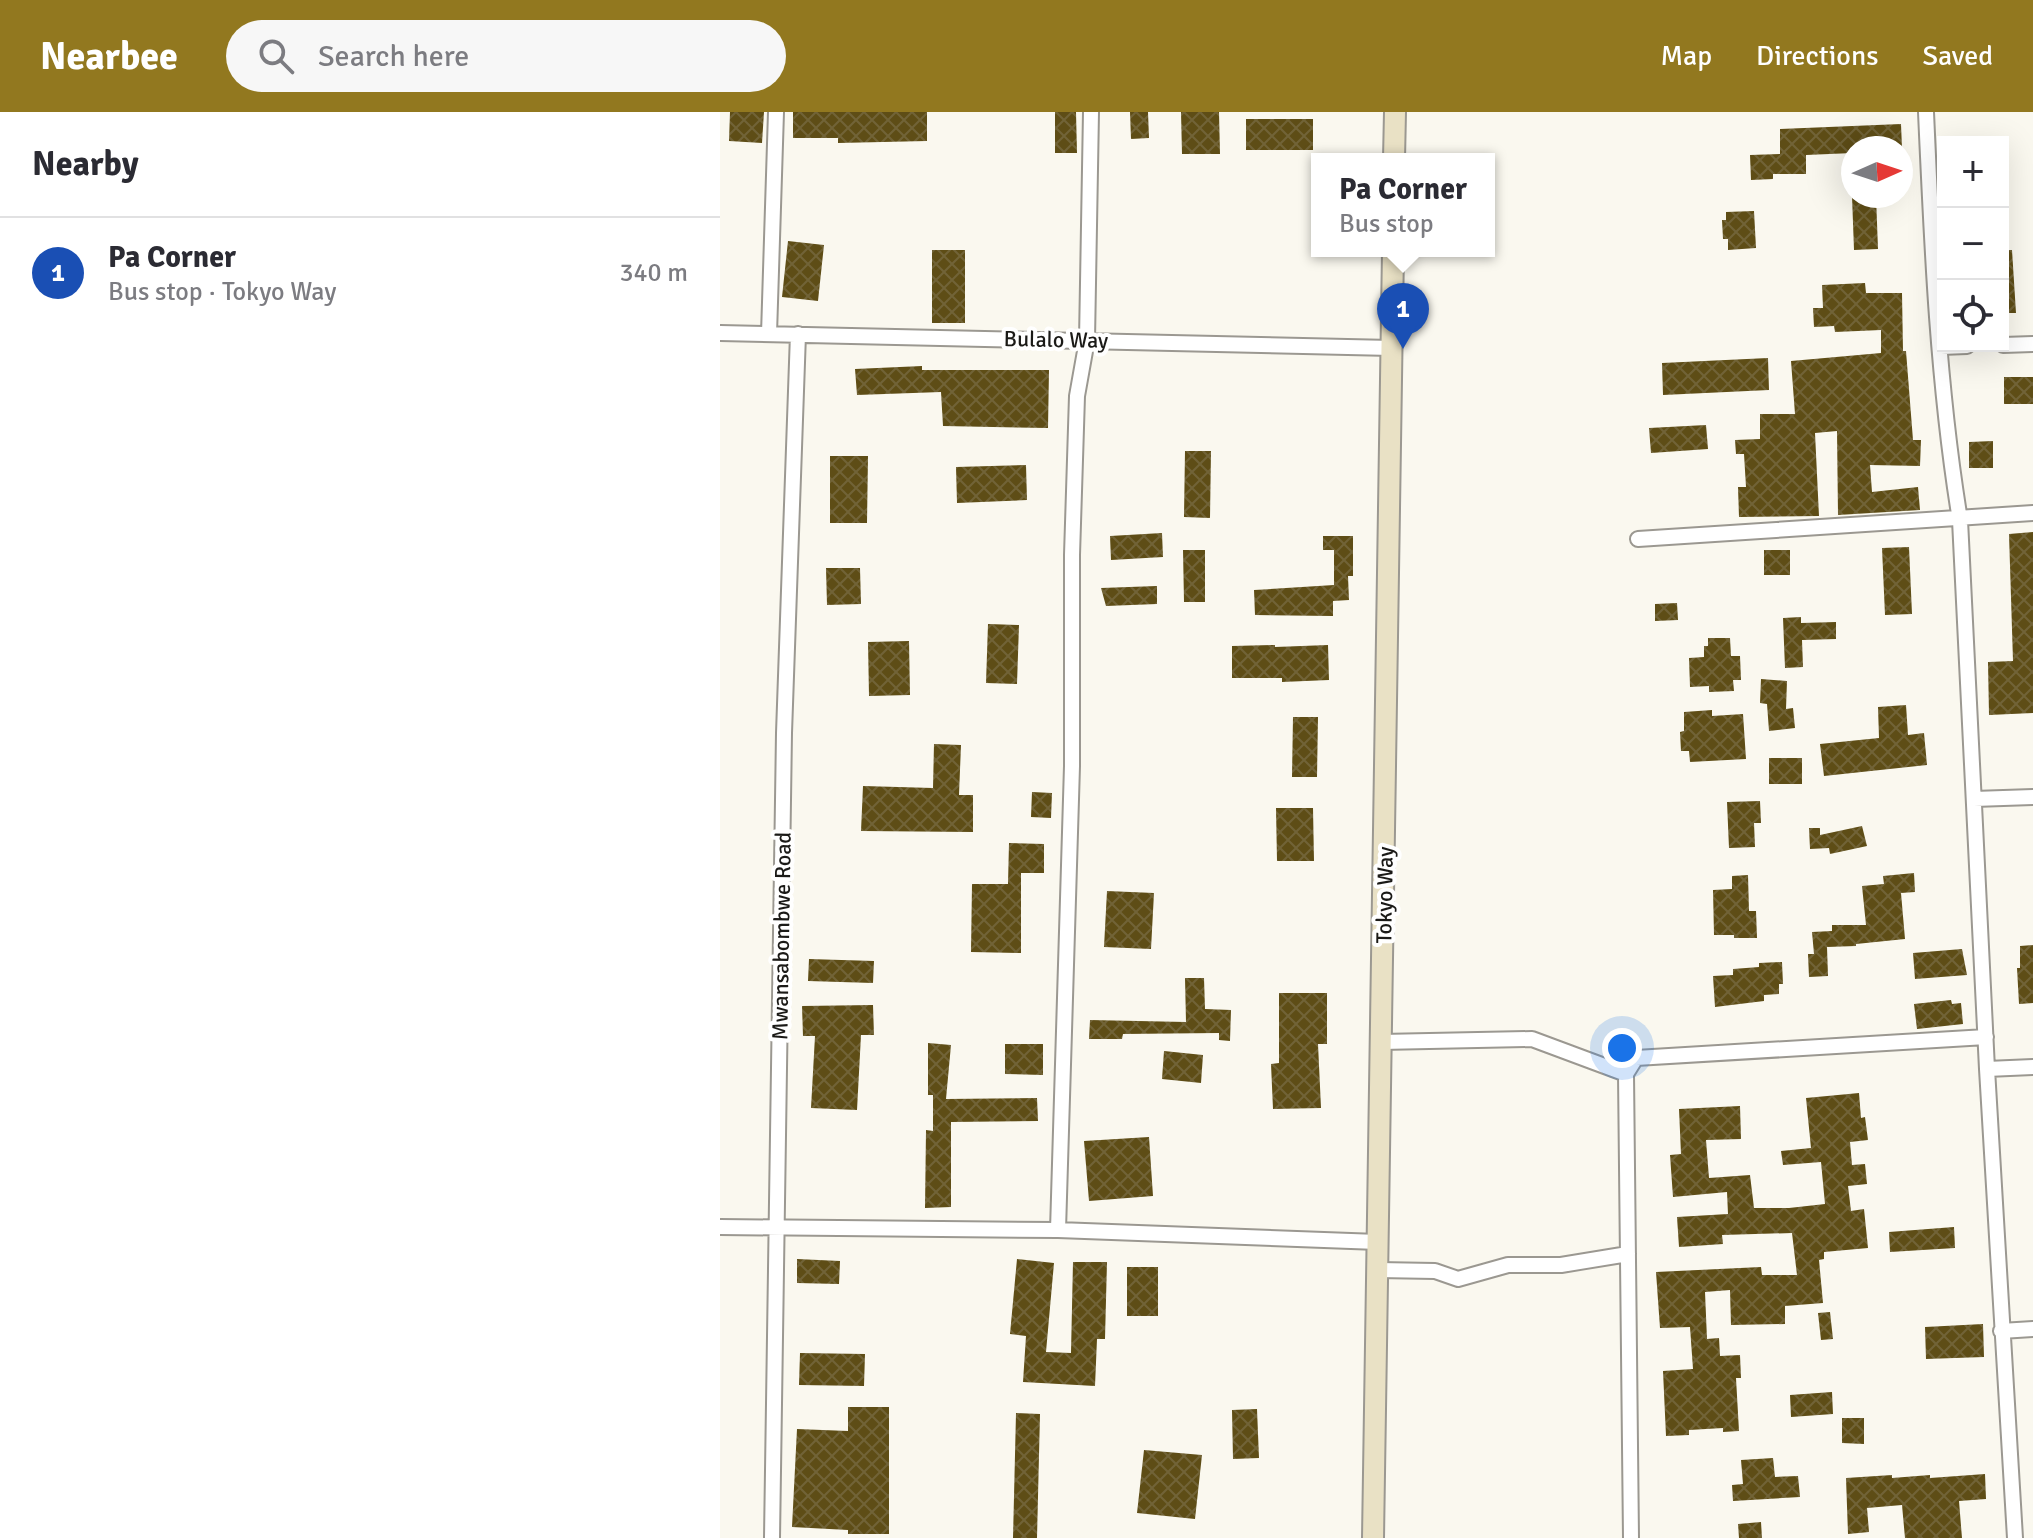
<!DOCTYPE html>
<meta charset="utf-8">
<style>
body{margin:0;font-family:Signika,sans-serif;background:#f7f7f7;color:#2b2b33}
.controls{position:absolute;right:24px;top:24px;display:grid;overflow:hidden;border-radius:0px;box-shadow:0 8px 32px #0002}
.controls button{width:72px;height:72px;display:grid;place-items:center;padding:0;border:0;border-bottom:2px solid #e1e1e2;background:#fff;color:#2b2b33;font:40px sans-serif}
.compass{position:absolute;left:1121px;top:24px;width:72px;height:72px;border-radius:50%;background:#fff;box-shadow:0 8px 32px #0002;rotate:87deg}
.you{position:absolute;left:902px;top:936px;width:28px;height:28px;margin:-20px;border:6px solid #fff;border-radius:50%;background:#1a73e8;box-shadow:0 0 0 12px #1a73e833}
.badge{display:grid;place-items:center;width:52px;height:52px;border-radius:50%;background:#92781f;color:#fff;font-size:26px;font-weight:700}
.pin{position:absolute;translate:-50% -66px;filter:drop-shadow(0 2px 4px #0008)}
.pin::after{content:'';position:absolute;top:42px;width:28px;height:24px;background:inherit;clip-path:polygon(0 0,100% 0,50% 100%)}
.popup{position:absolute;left:591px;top:41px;width:184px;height:104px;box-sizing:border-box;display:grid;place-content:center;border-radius:0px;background:#fff;filter:drop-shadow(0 2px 6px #0005);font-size:26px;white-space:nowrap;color:#7c7c81}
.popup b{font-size:30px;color:#2b2b33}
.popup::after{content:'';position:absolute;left:50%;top:100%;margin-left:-16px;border:16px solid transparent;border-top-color:#fff}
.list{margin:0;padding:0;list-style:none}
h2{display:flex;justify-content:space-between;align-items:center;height:104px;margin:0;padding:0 32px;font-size:34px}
h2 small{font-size:26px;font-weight:400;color:#7c7c81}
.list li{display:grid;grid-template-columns:52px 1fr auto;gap:24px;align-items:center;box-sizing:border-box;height:112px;padding:0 32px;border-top:2px solid #e1e1e2}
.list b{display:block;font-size:30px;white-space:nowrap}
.list p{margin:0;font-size:26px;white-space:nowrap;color:#7c7c81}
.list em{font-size:26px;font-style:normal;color:#7c7c81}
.icon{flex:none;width:44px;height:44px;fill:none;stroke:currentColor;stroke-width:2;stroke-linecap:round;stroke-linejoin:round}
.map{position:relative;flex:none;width:1313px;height:1426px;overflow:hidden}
header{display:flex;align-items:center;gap:48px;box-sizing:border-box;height:112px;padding:0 40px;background:#92781f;color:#fff}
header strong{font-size:38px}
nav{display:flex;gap:44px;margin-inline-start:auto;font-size:28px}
.search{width:560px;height:72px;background:#f7f7f7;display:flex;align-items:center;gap:20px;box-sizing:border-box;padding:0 28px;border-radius:44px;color:#7c7c81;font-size:30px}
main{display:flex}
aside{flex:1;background:#fff}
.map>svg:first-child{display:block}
.building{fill:url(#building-cross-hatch)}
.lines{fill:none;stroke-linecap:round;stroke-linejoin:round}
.street-casing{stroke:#9b9891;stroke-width:18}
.secondary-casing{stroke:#9b9891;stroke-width:24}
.street{stroke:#fff;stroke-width:14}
.secondary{stroke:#e9e1c5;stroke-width:20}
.labels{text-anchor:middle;stroke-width:8;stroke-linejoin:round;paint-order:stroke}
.street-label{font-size:22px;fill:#1b1a17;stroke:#fff}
</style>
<header>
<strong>Nearbee</strong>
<div class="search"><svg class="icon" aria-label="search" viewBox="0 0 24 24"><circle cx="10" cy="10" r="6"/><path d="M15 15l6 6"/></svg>Search here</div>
<nav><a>Map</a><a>Directions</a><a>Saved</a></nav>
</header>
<main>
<aside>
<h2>Nearby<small></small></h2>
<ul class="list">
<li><span class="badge" style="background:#1a4fb4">1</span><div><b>Pa Corner</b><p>Bus stop · Tokyo Way</p></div><em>340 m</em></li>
</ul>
</aside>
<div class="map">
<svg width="1313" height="1426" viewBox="0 0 1313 1426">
<defs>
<pattern id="building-cross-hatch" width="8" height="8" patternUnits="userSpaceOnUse" patternTransform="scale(2)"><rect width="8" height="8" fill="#5e4d16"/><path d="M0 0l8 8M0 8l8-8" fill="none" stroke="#716337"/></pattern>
</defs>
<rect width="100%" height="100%" fill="#faf8ef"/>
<path class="building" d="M10,0H44L42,31L9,29Z
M73,0H207V29L118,31V26H73Z
M335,0H356L357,41H335Z
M410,0H428L429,26L411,27Z
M461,0H499L500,42H462Z
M526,7H593V38H526Z
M1181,12L1182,36H1133V41L1086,43V62H1053V67L1031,68L1030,43L1060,42V17Z
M1132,84H1156L1158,137L1134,138Z
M1034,99L1036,136L1008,138V127H1003L1002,108H1006V100Z
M68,129L104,133L98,189L62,185Z
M212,138H245V211H212Z
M1283,138H1292L1296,201H1283Z
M1145,171L1146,181H1182L1183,239H1186L1193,328H1201L1200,354L1150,353L1152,380L1198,375L1200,398L1118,403L1117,319L1095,321L1099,404L1019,405L1018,375H1026L1024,342H1016L1015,328L1040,327V302H1075L1071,249L1161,241V218L1115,220L1114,214L1094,215L1093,196H1103L1102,173Z
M1048,246L1049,278L943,283L942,251Z
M202,254V258H329L328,316L223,314L221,280L137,283L135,257Z
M1284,265H1313V292H1284Z
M986,313L988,337L931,341L929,316Z
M1273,329V356H1249V330Z
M465,339H491L490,406L464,405Z
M110,344H148L147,411H110Z
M306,353L307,388L237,391L236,355Z
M1313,420V601L1269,603L1268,550L1293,549L1289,422Z
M442,421L443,445L391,448L390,424Z
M603,424H633V464H628L629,488L613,489V504L535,503L534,478L614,473V438H603Z
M1189,435L1192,502L1165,503L1162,436Z
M463,438H485V490H464Z
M1044,438H1070V463H1044Z
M106,456H140L141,492L107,493Z
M437,474V492L386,494L381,476Z
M957,491L958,508L935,509V492Z
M1081,505V511L1116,510V527L1082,528L1083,555L1065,556L1063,506Z
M268,512L299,513L297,572L266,571Z
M988,526H1010L1011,544H1020L1021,568H1013L1014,579L989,580V574L970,575L969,546L984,545V534H988Z
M189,529L190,583L149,584L148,530Z
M555,533V535L608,533L609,568L562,570V566H512V534Z
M1041,567L1067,569L1066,597L1073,596L1075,616L1049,619L1047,592L1040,591Z
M1186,593L1188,623L1204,621L1207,653L1104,664L1100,632L1159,626L1158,595Z
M992,598V604L1023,602L1026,647L970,650L969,639H961L960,620L964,619V600Z
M573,605H598L597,665H572Z
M214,632L241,633L239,683H253V720L141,719L143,674L213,676Z
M1049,646H1082V672H1049Z
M312,680L332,681L331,706L311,705Z
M1040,689L1041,711H1034L1035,735L1009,736L1007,690Z
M556,696H593L594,749H557Z
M1142,714L1147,734L1110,742L1109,736L1090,737L1089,716H1100V723Z
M289,731L324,732V761H301V841L251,840L252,772H288Z
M1194,761L1195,780L1181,781L1185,827L1136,832V834L1107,835L1108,864L1089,865L1088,842H1094L1092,820L1112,819V813H1146L1142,774L1164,772L1163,764Z
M1028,763L1029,799H1036L1037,826H1014V823H994L993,778L1012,777V764Z
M387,779L434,781L431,837L384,835Z
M1313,833V891L1299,892L1297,856H1300V834Z
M1242,837L1247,863L1195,867L1193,841Z
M89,847L154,849L153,871L88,869Z
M1062,850L1063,872H1059V882L1044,883V889L995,895L993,864L1013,863V857L1039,855V851Z
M465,866H484L485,897L511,898L510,929L499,928V921L403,922L402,927H369L370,908L466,910Z
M559,881H607V932H598L601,996L553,997L551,952L559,951Z
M1231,888L1232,892L1241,891L1243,912L1197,917L1194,892Z
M153,893L154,923H141L137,998L91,996L95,924H83L82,894Z
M208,931L231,933L226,987L317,986L318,1009L231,1010V1095L205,1096L206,1018L213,1019V983H208Z
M285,932H323V963L285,962Z
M444,939L483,943L481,971L442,967Z
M1139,981L1141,1006L1145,1005L1148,1028L1130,1030L1132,1053L1145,1052L1147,1072L1128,1074L1131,1099L1144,1097L1148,1136L1104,1140V1147L1099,1148L1103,1191L1065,1194V1212L1011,1213L1010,1178L985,1180L987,1227L999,1226L1000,1244L1020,1243L1021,1266H1016L1019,1319L1003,1320V1316L969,1318V1323L946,1324L943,1259L973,1257L970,1215L940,1216L936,1160L1041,1155L1042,1163H1077L1072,1121L1002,1123L1003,1132L959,1135L957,1105L1008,1102L1007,1080L953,1085L950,1043L961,1042L959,997L1020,994L1021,1027L986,1028L989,1066L1030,1063L1034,1096H1069L1105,1092L1101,1050L1063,1053L1061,1039L1091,1036L1086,986Z
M429,1025L433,1084L369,1089L364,1029Z
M1234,1115L1235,1136L1170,1140L1169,1120Z
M77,1147L120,1149L119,1172L77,1171Z
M297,1147L334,1151L326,1240L351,1241L353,1150H387L385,1227H377L375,1274L303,1270L306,1224L290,1222Z
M407,1155H438V1204H407Z
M1110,1200L1113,1227L1101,1228L1098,1201Z
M1263,1212L1264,1245L1206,1247L1205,1215Z
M80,1241L145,1242L144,1274L79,1273Z
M1112,1280L1113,1302L1071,1305L1070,1283Z
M128,1295H169V1422H128V1418L72,1415L77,1317L128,1319Z
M537,1297L539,1346L513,1347L512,1298Z
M296,1301L320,1302L317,1426H293Z
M1122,1306H1144V1332L1122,1331Z
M424,1338L482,1343L475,1407L417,1401Z
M1053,1346L1055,1365L1078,1364L1080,1385L1013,1389L1012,1373L1023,1372L1021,1348Z
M1265,1362L1266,1387L1239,1389L1242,1426H1185L1182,1393L1147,1396L1149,1420L1128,1422L1126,1366L1172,1363V1366L1210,1363V1366Z
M1041,1410L1042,1426H1019L1018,1412Z"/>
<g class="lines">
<defs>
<path id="street" d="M1206,0C1212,136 1218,274 1240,408L1267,957L1295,1426
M0,221L672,236
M49,222L56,0
M1283,233L1313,232
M1221,235L1247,234
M918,427L1313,401
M1254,687L1313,685
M661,930L812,927L906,962
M1267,957L1313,955
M0,1115L338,1118L658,1130
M338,1118L352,654V443L357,284L367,228L371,0
M658,1158L715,1159L738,1167L788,1153H841L908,1142
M1281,1219L1313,1217
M52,1426L64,621L78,222
M911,1426L906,962L916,946L1266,925"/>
<path id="secondary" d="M674,47L675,0
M653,1426L673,139"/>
</defs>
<use href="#street" class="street-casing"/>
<use href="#secondary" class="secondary-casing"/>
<use href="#street" class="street"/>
<use href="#secondary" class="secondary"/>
</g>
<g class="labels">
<g class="street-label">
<text transform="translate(336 227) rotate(1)" y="8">Bulalo Way</text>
<text transform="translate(664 783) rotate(-89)" y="8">Tokyo Way</text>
<text transform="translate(61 824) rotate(-89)" y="8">Mwansabombwe Road</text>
</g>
</g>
</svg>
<div class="controls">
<button>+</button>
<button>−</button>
<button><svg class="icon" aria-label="locate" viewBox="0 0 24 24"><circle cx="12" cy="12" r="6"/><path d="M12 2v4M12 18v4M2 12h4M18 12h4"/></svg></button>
</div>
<svg class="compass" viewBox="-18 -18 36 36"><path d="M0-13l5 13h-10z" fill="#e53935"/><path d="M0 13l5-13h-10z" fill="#7c7c81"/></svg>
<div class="you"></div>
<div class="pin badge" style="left:683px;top:237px;background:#1a4fb4">1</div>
<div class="popup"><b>Pa Corner</b>Bus stop</div>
</div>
</main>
